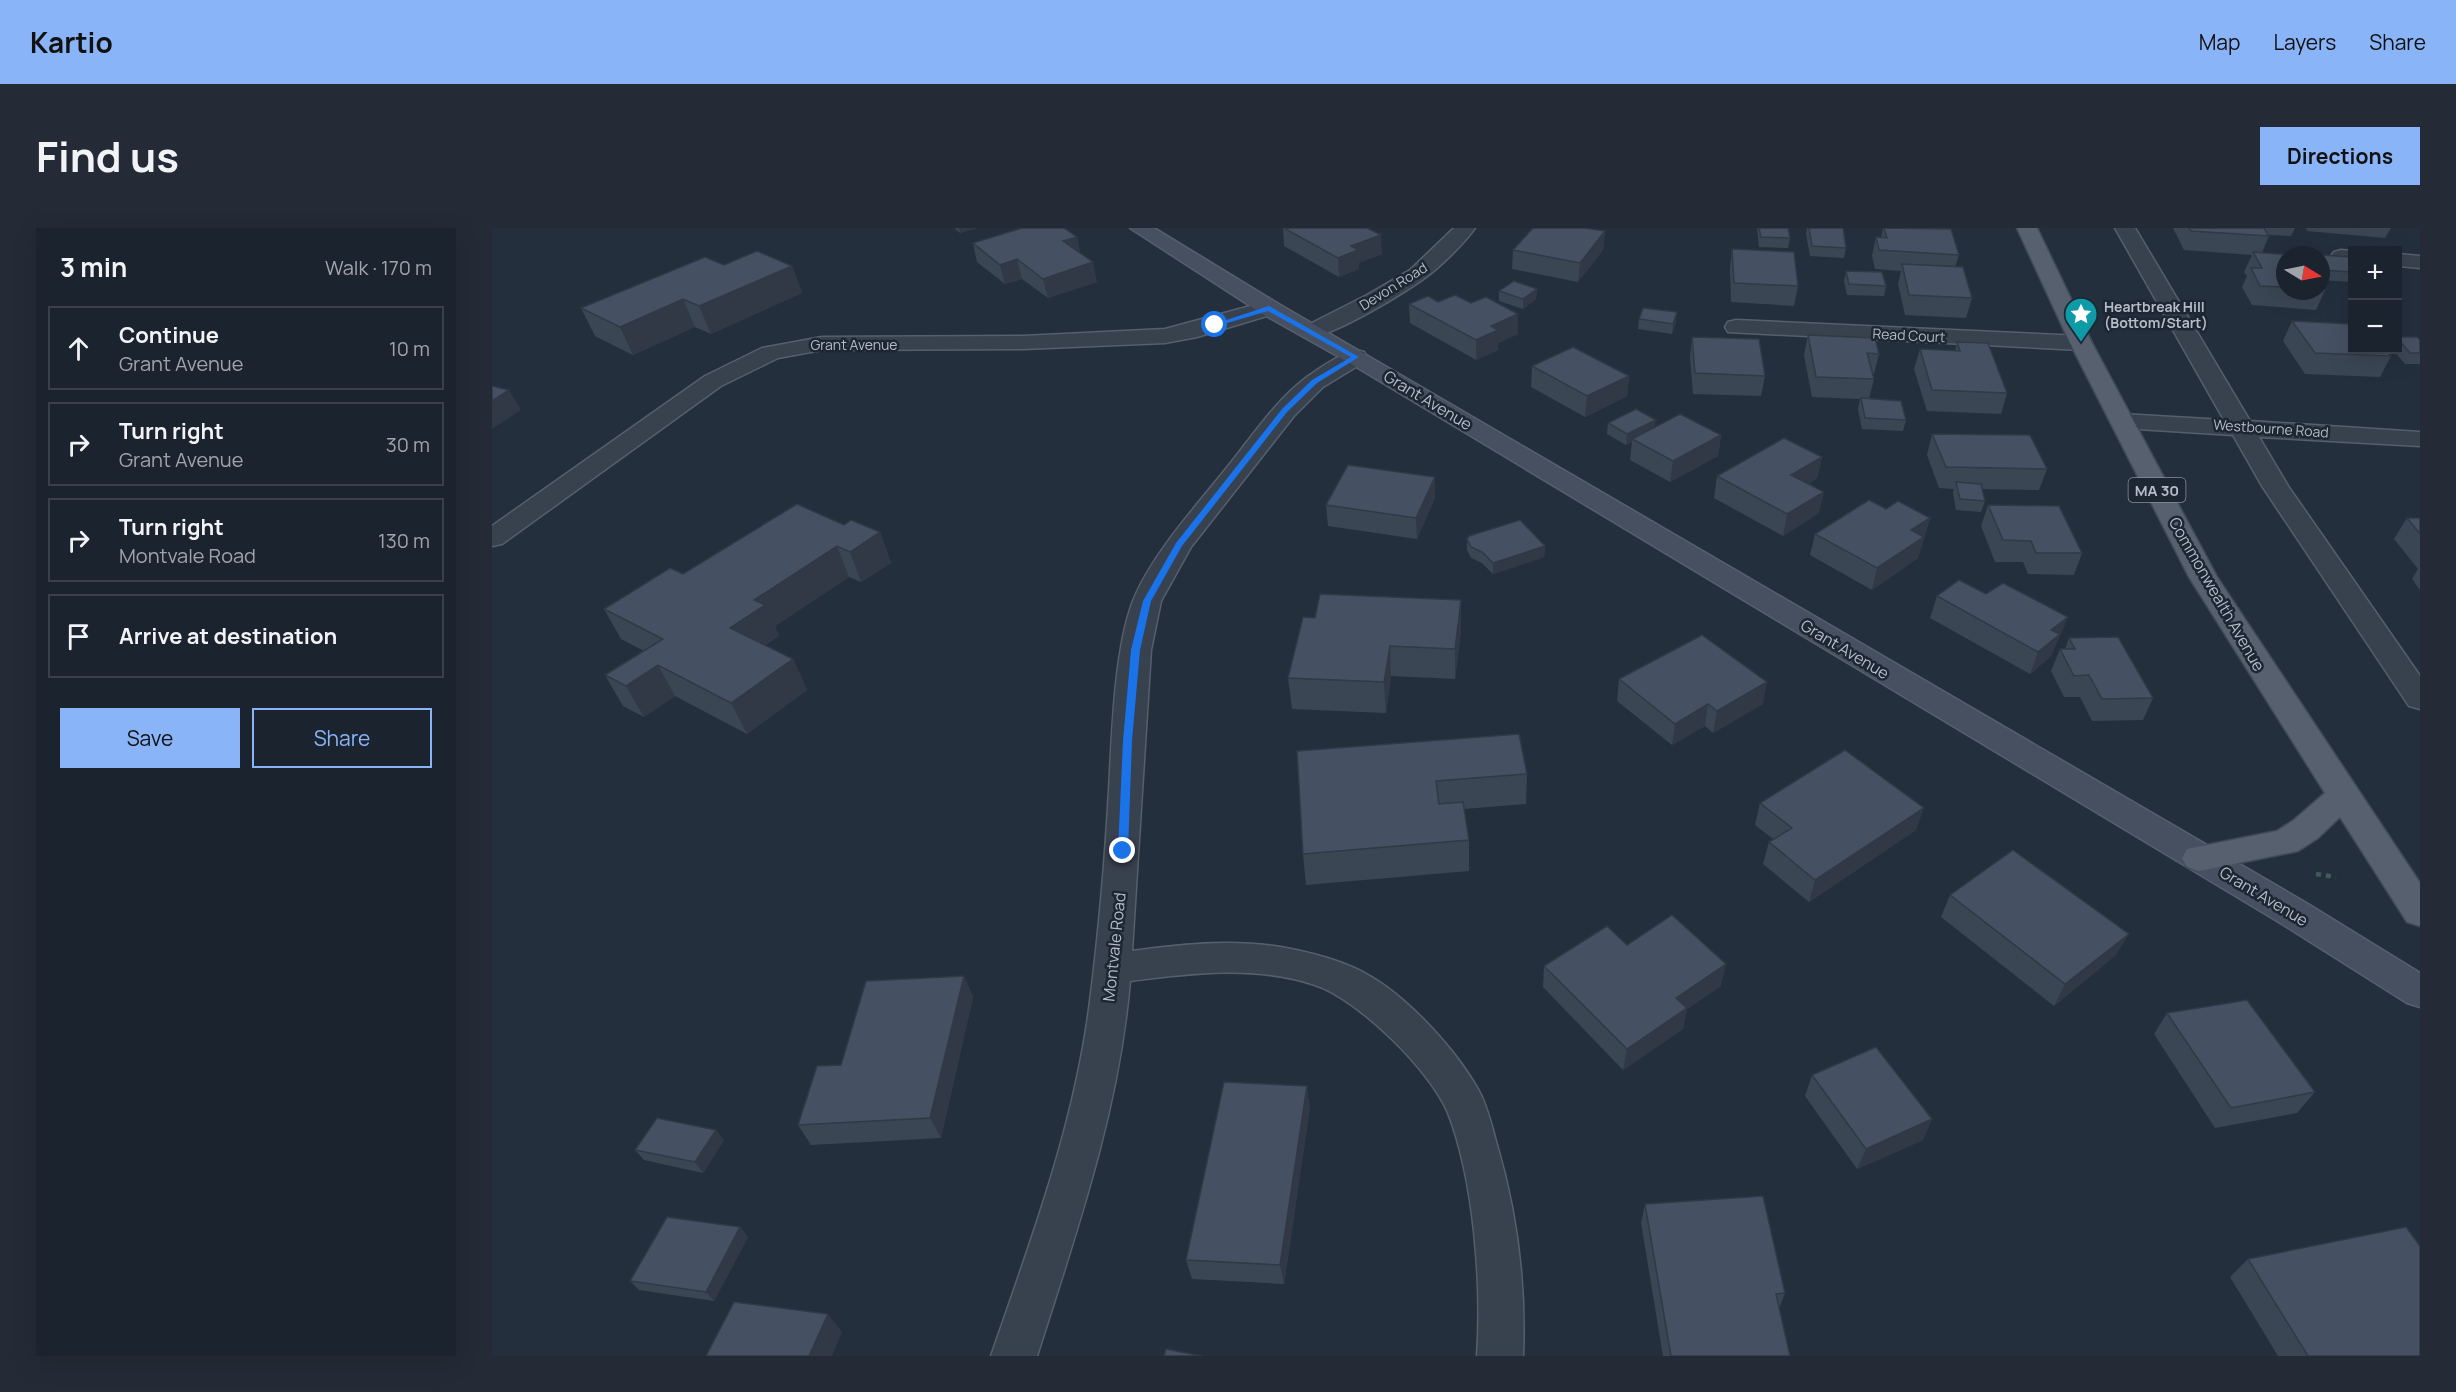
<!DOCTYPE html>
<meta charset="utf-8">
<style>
body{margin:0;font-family:Manrope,sans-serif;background:#242b36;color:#f1f3f6}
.controls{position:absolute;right:18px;top:18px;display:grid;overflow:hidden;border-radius:0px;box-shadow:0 6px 24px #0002}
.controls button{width:54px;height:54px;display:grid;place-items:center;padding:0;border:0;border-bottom:2px solid #39404a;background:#1b232e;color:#f1f3f6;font:30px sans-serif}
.compass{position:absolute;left:1784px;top:18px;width:54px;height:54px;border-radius:50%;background:#1b232e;box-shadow:0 6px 24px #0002;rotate:100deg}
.stop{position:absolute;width:18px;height:18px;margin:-14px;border:4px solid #1a73e8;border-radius:50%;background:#fff}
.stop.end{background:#1a73e8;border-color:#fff;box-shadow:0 2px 6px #0008}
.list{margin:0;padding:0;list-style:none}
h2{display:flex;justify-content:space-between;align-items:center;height:78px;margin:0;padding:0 24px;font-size:26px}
h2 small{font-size:20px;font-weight:400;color:#a0a4aa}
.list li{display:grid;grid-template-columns:39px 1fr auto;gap:18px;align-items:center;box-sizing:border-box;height:84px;margin:0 12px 12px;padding:0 12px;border:2px solid #39404a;border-radius:0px}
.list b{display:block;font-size:22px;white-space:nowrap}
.list p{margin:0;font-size:20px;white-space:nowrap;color:#a0a4aa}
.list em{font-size:20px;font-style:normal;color:#a0a4aa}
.actions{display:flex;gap:12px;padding:18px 24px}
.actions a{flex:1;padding:14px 0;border:2px solid #8ab4f8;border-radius:0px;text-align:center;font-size:21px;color:#8ab4f8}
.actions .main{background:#8ab4f8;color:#111}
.icon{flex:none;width:33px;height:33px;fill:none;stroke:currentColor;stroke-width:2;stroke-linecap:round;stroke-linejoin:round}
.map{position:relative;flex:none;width:1928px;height:1128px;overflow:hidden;border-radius:0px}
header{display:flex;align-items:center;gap:36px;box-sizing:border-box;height:84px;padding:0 30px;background:#8ab4f8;color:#111}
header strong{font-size:28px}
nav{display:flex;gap:33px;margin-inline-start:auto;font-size:21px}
.intro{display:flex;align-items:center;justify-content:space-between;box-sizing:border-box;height:144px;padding:0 36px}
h1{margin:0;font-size:42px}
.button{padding:15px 27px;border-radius:0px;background:#8ab4f8;color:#111;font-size:21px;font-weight:700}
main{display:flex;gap:36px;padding:0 36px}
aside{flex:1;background:#1b232e;border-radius:0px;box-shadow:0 6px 24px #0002}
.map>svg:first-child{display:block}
</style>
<header>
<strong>Kartio</strong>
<nav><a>Map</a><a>Layers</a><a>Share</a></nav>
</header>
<div class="intro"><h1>Find us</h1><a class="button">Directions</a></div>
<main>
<aside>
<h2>3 min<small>Walk · 170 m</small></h2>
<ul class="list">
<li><svg class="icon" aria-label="ahead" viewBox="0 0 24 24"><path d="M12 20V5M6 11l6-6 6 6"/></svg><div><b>Continue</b><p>Grant Avenue</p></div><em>10 m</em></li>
<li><svg class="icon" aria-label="right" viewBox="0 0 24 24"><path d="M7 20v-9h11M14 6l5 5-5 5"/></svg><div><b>Turn right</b><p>Grant Avenue</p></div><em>30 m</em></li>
<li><svg class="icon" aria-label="right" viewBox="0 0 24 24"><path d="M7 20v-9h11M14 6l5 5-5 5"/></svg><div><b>Turn right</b><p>Montvale Road</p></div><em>130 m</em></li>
<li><svg class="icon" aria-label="arrive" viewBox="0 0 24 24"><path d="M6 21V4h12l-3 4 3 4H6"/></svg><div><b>Arrive at destination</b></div></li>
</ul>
<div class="actions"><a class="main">Save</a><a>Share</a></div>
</aside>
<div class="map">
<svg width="1928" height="1128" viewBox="0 0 1928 1128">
<rect width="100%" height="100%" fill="#242f3e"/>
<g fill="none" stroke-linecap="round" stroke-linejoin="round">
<g stroke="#565f6c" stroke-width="3">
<g id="street">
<path d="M962 0H983C972 16 946 41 930 52 910 66 833 114 812 109L809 104 812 99 875 67 918 42Z"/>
<path d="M1623 0H1643L1758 193 1928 204V218L1767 209 1796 258 1928 448V481L1917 478 1770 258 1741 207 1630 200 1621 198 1618 193 1621 188 1630 186 1732 192Z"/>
<path d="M1849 22 1860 23V35L1842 32 1839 28 1842 24Z"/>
<path d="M1906 26 1928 28V40L1906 38Z"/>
<path d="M777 73 785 75 788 80 785 85 705 109 673 115 531 121 330 122 286 130 229 158 10 316 0 318V298L213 148 270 120 330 109 531 108 673 101Z"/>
<path d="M1244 92 1589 108 1597 110 1600 115 1597 120 1589 122 1236 104 1233 99 1236 94Z"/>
<path d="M864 122 872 124 875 129 872 134 831 159 802 188 699 319 669 373 659 422 640 723C692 716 747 710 799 721 824 726 854 734 876 747 917 770 966 824 988 865 996 881 1000 899 1005 917 1025 985 1034 1057 1031 1128H985C990 1056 982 952 956 885 939 843 866 771 823 757 764 737 699 745 638 753 627 883 584 1005 545 1128H499C539 1012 583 896 598 773 607 703 613 632 617 562 620 508 622 422 641 373 659 327 706 276 737 237 761 207 784 172 815 149 829 139 848 126 864 122Z"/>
</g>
</g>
<g stroke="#565f6c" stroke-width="3">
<path id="secondary" d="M638 0H662L785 75 1816 676 1928 745V779L1915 775 1790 696 856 134 769 85Z"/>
</g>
<g stroke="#414a57" stroke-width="3">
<path id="primary" d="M1525 0H1545L1600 115 1725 349 1928 655V698L1915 694 1848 589 1826 610 1806 623 1707 643 1695 639 1690 630 1695 621 1785 603 1802 592 1833 565 1697 349 1578 115Z"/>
</g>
<path stroke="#44595c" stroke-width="4.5" stroke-dasharray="5 5" stroke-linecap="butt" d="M1824 646 1844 649"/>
<use href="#street" fill="#38414e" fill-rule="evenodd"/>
<use href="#secondary" fill="#465061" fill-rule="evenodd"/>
<use href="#primary" fill="#56606e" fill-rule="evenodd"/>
</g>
<g fill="#3b4654">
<path d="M462 0H485L468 5Z"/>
<path d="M791 0H875L890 26 867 35V41L847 49 792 18Z"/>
<path d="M1099 0V1L1113 3 1111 22 1086 54 1020 41 1021 22Z"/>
<path d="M1265 0H1296L1298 10 1296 20 1267 19Z"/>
<path d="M1315 0H1351L1354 20 1352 30 1318 28 1314 6Z"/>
<path d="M1391 0H1451L1467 27 1463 39 1480 70 1474 90 1413 87 1406 56 1409 43 1383 41 1380 28 1384 9 1389 10Z"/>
<path d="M1681 0H1803L1799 8 1776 7 1777 8 1770 25 1793 27V63H1829V55L1833 62 1824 82 1760 77 1750 59 1755 48 1752 44 1760 27 1692 22Z"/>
<path d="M1814 0H1899L1893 10 1815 3Z"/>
<path d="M585 9 588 25 605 54 556 70 530 51 513 56 485 34 481 15Z"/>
<path d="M1240 21 1306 58 1302 78 1239 74 1238 40Z"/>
<path d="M1829 27 1860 29V54L1829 52Z"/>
<path d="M232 37 300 38 310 65 219 106 203 99 141 127 103 108 89 80Z"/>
<path d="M1354 43 1394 58 1392 68 1355 67 1352 53Z"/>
<path d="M1045 61 1044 71 1031 81 1007 73V63Z"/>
<path d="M946 74 1026 106 1006 115V122L984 132 918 95 917 76Z"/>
<path d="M1147 91 1184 94 1180 106 1146 101Z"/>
<path d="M1800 93 1899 128 1888 149 1813 146 1791 113Z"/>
<path d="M1316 107 1387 126 1382 146H1380L1382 151 1377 171 1414 192 1411 203 1370 201 1366 181 1368 171 1320 169 1312 127Z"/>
<path d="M1200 109 1273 148 1269 168 1201 166 1198 129Z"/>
<path d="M1905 109 1928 112V136H1913L1901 122H1905Z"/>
<path d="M1465 114 1515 165 1509 186 1435 183 1422 141 1428 121 1463 123Z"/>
<path d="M1040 138 1137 148 1135 168 1093 189 1039 159Z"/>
<path d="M1116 195 1163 199 1229 207 1226 228 1178 254 1138 232 1140 214 1134 217 1115 206Z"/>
<path d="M1440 206 1555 241 1547 262 1490 261 1493 273 1489 284 1464 282 1461 265 1462 261 1447 260 1435 227Z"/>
<path d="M1330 229 1325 250 1316 256 1327 285 1291 308 1222 270 1225 248Z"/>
<path d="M943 270 925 311 836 298 834 277Z"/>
<path d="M1496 277 1590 325 1582 347 1536 346 1531 334H1503L1489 298Z"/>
<path d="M1394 281 1438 290 1426 330 1380 362 1318 327 1323 306Z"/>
<path d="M1915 290H1928V362L1920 351 1926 341 1902 311Z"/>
<path d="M352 297 388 304 399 335 369 354 357 349 283 398 287 408 273 417 301 431 315 462 255 506 183 468 152 489 131 478 113 447 152 423 129 411 112 381Z"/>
<path d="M975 311 1053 318 1052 329 1001 346 990 335 979 330 975 322Z"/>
<path d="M1494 366 1576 389 1559 428 1538 446 1438 390 1445 368Z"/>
<path d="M823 390 969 403 963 451 899 448 894 485 800 481 796 450Z"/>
<path d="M1577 410 1661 470 1651 492 1600 493 1588 469H1572L1559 443 1568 421H1573Z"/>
<path d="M1127 451 1271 476 1221 505 1213 498 1180 517 1125 473Z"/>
<path d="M805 523 1035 546 1034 576 972 581 977 612V643L814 657 811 626Z"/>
<path d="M1268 575 1424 602 1317 674 1271 636 1277 614 1281 611 1263 597Z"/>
<path d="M1458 667 1624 727 1562 778 1449 689Z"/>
<path d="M1135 717 1229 758 1195 781 1191 801 1131 842 1051 759 1052 738Z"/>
<path d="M472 748 481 769 449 910 319 917 306 897 349 837Z"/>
<path d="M1675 785 1823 864 1805 885 1723 900 1662 806Z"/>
<path d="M1320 847 1431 912 1365 941 1313 868Z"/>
<path d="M818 879 792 1056 700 1051 694 1032Z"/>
<path d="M232 912 211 945 152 932 143 922Z"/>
<path d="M1153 976 1293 1065 1287 1081 1298 1128H1171L1149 995Z"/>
<path d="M248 999 256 1009 222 1073 147 1062 138 1053Z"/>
<path d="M1756 1031 1928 1128H1786L1738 1049Z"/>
</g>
<g fill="#303945">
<path d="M467 0H485L468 5Z"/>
<path d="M1113 3 1111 22 1086 54 1088 35Z"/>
<path d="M889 7 890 26 867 35V41L847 49 846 30 859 18Z"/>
<path d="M585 9 588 28 571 13Z"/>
<path d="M525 31 530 51 513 56 508 37Z"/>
<path d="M601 34 605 54 556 70 551 51Z"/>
<path d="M300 38 310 65 219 106 207 78Z"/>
<path d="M1045 61 1044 71 1031 81V71Z"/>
<path d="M191 71 203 99 141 127 128 99Z"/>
<path d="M1185 84 1184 94 1180 106 1181 96Z"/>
<path d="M1026 86V106L1006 115V122L984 132V112L999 98Z"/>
<path d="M1137 148 1135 168 1093 189 1095 168Z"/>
<path d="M17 162 29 182 0 201V173Z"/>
<path d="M1164 192 1162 202 1140 211V214L1134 217 1135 206Z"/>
<path d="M1229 207 1226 228 1178 254 1181 233Z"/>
<path d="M1330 229 1325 250 1295 268 1299 247Z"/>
<path d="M943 249V270L925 311 924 290Z"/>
<path d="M1332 264 1327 285 1291 308 1295 286Z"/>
<path d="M1438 290 1426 330 1380 362 1385 340 1419 302Z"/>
<path d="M388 304 399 335 369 354 358 324Z"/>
<path d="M345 318 357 349 283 398 287 408 253 431 238 400 262 372Z"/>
<path d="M1053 318 1052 329 1001 346V335Z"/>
<path d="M969 372V403L963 451V421Z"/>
<path d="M1576 389 1559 428 1538 446 1546 424 1559 402Z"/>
<path d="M898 418 899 448 894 485 892 454Z"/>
<path d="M301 431 315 462 255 506 239 475Z"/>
<path d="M166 437 183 468 152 489 134 458Z"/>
<path d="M1275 454 1271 476 1221 505 1225 483Z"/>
<path d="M1216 476 1213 498 1180 517 1183 496Z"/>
<path d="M1432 580 1424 602 1317 674 1323 652Z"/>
<path d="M1637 706 1624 727 1562 778 1573 756Z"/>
<path d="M1234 736 1229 758 1195 781 1191 801 1131 842 1135 821 1184 770Z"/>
<path d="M472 748 481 769 449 910 438 890Z"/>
<path d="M815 858 818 879 792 1056 788 1037Z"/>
<path d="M1440 891 1431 912 1365 941 1374 921Z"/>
<path d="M224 902 232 912 211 945 203 934Z"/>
<path d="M248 999 256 1009 222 1073 214 1064Z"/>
<path d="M336 1086 350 1104 340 1128H317Z"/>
</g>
<g fill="#455162" stroke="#303945" stroke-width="1.5">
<path d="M530 0H572L585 9 571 13 601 34 551 51 525 31 508 37 481 15Z"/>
<path d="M792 0H875L889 7 859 18 866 22 846 30Z"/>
<path d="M1041 0H1093L1113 3 1088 35 1021 22Z"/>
<path d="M1267 0H1296L1298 10 1269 9Z"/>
<path d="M1317 0H1351L1354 20 1320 18Z"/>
<path d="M1392 0 1459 1 1467 27 1387 22 1384 9 1395 10Z"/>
<path d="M1697 0H1772L1777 8 1699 3Z"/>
<path d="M1240 21 1302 24 1306 58 1242 55Z"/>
<path d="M265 23 300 38 207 78 191 71 128 99 89 80 213 29 232 37Z"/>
<path d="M1761 24 1801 27H1793V59L1768 58 1759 40H1770Z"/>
<path d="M1829 27 1860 29V44L1829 42Z"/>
<path d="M1410 36 1471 39 1480 70 1417 67Z"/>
<path d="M1354 43 1390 44 1394 58 1357 56Z"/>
<path d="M1022 53 1045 61 1031 71 1007 63Z"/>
<path d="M1829 55 1833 62H1829Z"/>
<path d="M963 67 979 75 994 69 1026 86 999 98 1006 102 984 112 917 76 936 68 946 74Z"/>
<path d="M1151 80 1185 84 1181 96 1147 91Z"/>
<path d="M1800 93 1860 96V122H1893L1899 128 1823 125Z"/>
<path d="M1316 107 1383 110 1387 126 1375 125 1382 151 1324 149Z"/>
<path d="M1200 109 1267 111 1273 148 1203 145Z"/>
<path d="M1905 109H1925L1928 112V125H1918L1905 110Z"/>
<path d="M1465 114 1496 115 1515 165 1440 162 1428 121 1468 123Z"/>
<path d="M1081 119 1137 148 1095 168 1040 138Z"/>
<path d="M0 158 17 162 0 173Z"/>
<path d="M1369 170 1409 173 1414 192 1373 190Z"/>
<path d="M1144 181 1164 192 1135 206 1116 195Z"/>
<path d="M1188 186 1229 207 1181 233 1140 211Z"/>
<path d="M1440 206 1538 207 1555 241 1454 239Z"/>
<path d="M1292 210 1330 229 1299 247 1332 264 1295 286 1225 248Z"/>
<path d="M856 237 943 249 924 290 834 277Z"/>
<path d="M1464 254 1489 256 1493 273 1468 271Z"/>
<path d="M1377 272 1394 281 1406 273 1438 290 1419 302 1432 309 1385 340 1323 306Z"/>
<path d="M305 276 352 297 359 292 388 304 358 324 345 318 262 372 273 377 238 400 301 431 239 475 166 437 134 458 113 447 171 411 112 381 178 340 191 346Z"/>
<path d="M1496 277 1567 278 1590 325H1544L1539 313 1511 312Z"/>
<path d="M1915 290H1928V306Z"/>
<path d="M1028 292 1053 318 1001 335 990 324 979 319 975 311 977 308Z"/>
<path d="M1467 352 1494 366 1511 355 1576 389 1559 402 1568 406 1546 424 1445 368Z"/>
<path d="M828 366 969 372 963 421 898 418 892 454 796 450 811 389 823 390Z"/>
<path d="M1210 407 1275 454 1225 483 1216 476 1183 496 1127 451Z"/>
<path d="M1626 409 1661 470 1610 471 1597 447 1582 448 1568 421H1583L1577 410Z"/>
<path d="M1027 506 1035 546 944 553 947 576 971 574 977 612 811 626 805 523Z"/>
<path d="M1353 522 1432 580 1323 652 1277 614 1300 600 1268 575Z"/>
<path d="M1521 622 1637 706 1573 756 1458 667Z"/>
<path d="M1180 687 1234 736 1184 770 1195 780 1135 821 1052 738 1115 698 1135 717Z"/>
<path d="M472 748 438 890 306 897 325 838 349 837 374 753Z"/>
<path d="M1755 772 1823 864 1739 880 1675 785Z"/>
<path d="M1384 819 1440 891 1374 921 1320 847Z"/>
<path d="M732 854 815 858 788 1037 694 1032Z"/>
<path d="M165 890 224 902 203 934 143 922Z"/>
<path d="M1271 968 1293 1065 1284 1066 1298 1128H1179L1153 976Z"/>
<path d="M175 989 248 999 214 1064 138 1053Z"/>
<path d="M1914 999 1928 1018V1128H1816L1756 1031Z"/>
<path d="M242 1074 336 1086 317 1128H214Z"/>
<path d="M674 1121 710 1128H672Z"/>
</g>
<path fill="#1a73e8" d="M777 78 867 129 825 155 795 184 690 318 659 373 648 422 640 513 636 623 631 627 626 623 631 513 639 422 651 373 684 315 790 181 820 152 859 129 776 83 725 98 719 97Z"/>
<defs>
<g id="sight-pin" transform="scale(1.725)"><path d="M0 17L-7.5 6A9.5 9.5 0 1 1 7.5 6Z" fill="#0f9aa8" stroke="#1d2633"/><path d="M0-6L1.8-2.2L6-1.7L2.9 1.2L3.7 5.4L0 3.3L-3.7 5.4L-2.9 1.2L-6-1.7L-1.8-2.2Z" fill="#fff"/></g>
</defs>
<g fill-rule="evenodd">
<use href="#sight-pin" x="1589" y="86"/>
</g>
<g text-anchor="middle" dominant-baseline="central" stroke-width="5" stroke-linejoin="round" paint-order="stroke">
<g font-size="14" fill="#b4bcc9" stroke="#1d2633">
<text transform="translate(901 58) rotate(-32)">Devon Road</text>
<text transform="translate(1417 107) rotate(3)">Read Court</text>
<text x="362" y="116">Grant Avenue</text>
<text transform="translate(1779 200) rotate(4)">Westbourne Road</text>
</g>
<g font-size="14" font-weight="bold" fill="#b4bcc9" stroke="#1d2633" text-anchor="start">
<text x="1612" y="78">Heartbreak Hill<tspan x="1612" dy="16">(Bottom/Start)</tspan></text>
</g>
<rect fill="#1d2633" stroke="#878f9c" stroke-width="1.5" x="1636.5" y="250" width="57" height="24" rx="4.5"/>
<g font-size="15" font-weight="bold" fill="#b4bcc9">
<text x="1665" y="262">MA 30</text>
</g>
<g font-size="16" fill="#b4bcc9" stroke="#1d2633">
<text transform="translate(936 172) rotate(31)">Grant Avenue</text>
<text transform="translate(1725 366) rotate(60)">Commonwealth Avenue</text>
<text transform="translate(1353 421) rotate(31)">Grant Avenue</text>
<text transform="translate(1772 668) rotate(31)">Grant Avenue</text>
<text transform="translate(622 719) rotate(-84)">Montvale Road</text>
</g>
</g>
</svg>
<div class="controls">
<button>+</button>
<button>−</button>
</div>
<svg class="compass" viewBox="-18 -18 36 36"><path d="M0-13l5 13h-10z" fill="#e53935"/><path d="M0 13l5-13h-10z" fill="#a0a4aa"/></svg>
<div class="stop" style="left:723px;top:97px"></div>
<div class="stop end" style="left:631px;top:623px"></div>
</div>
</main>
